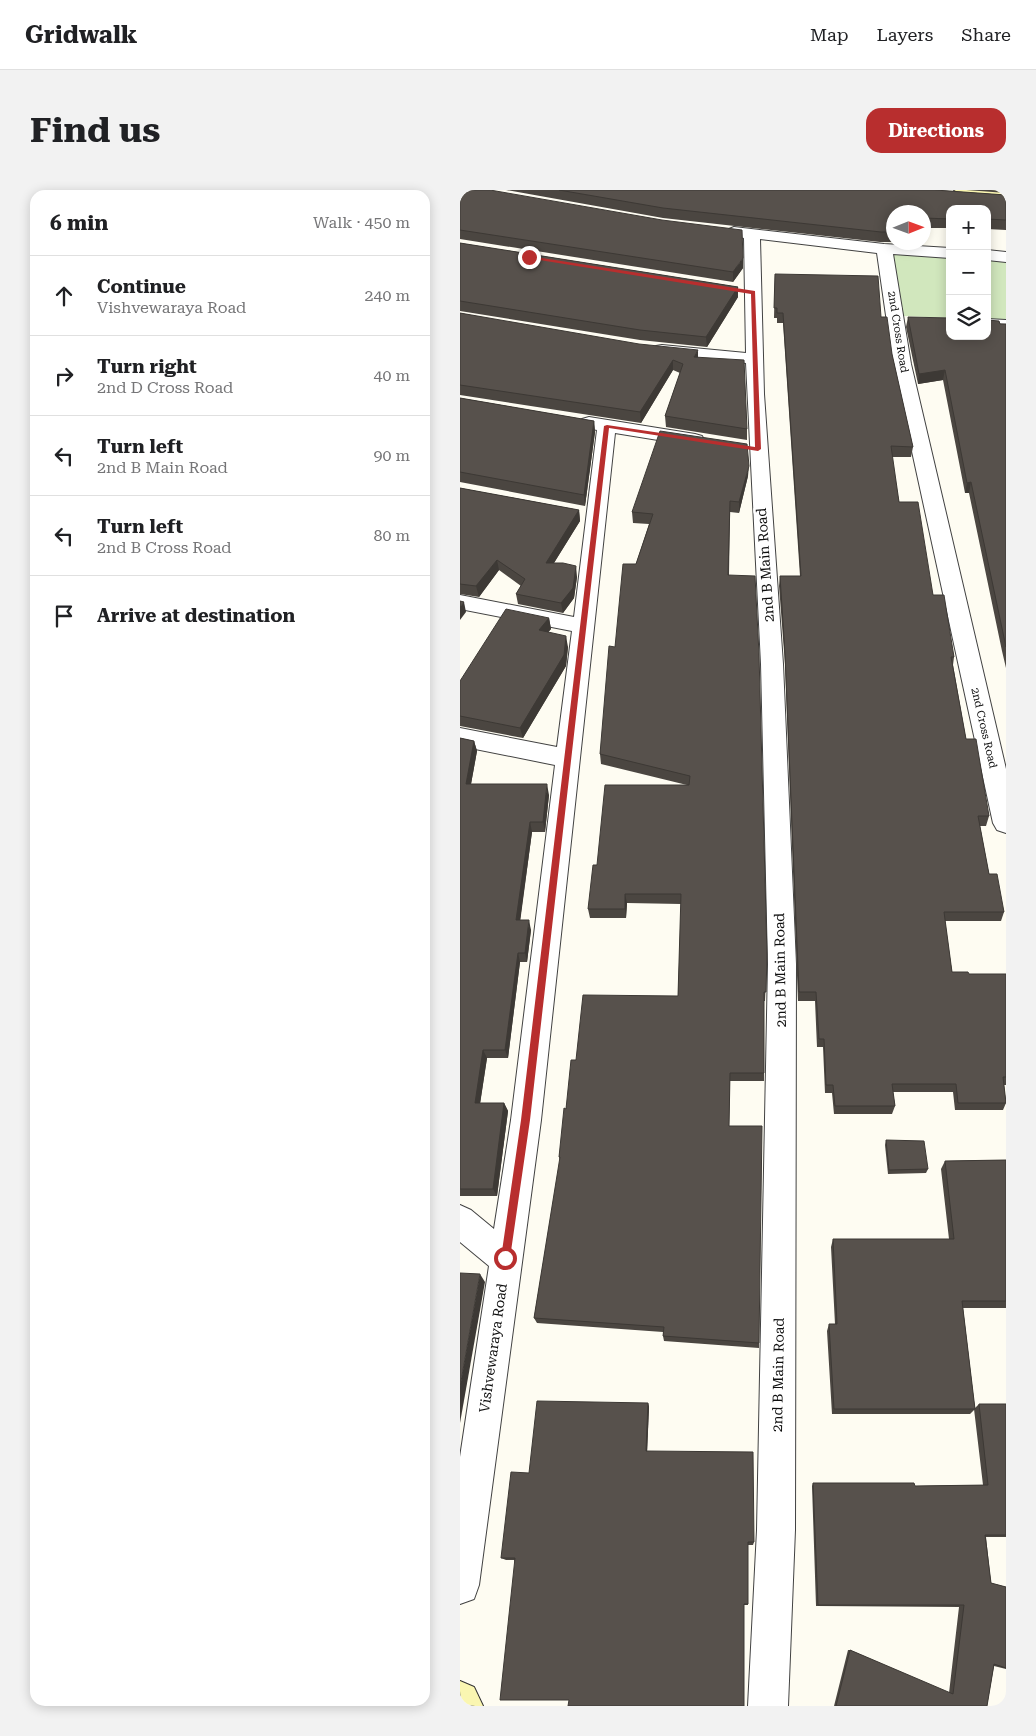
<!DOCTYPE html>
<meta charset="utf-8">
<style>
body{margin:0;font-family:"Roboto Serif",serif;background:#f2f2f2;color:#202124}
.controls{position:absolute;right:15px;top:15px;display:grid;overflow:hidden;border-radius:10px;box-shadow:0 2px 12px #0003}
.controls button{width:45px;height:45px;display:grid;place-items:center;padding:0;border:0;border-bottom:1px solid #e0e0e0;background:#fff;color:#202124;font:25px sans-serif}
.compass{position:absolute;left:426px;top:15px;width:45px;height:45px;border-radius:50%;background:#fff;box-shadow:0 2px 12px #0003;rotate:89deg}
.stop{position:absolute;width:15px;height:15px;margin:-11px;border:4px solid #b82e2e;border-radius:50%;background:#fff}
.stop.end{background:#b82e2e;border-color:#fff;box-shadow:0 1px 5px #0008}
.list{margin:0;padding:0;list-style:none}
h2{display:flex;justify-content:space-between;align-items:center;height:65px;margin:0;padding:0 20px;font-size:21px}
h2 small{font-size:16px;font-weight:400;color:#757577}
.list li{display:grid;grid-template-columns:32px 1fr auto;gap:15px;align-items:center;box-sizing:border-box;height:80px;padding:0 20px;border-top:1px solid #e0e0e0}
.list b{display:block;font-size:19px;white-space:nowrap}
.list p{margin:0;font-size:16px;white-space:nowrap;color:#757577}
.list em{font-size:16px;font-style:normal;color:#757577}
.icon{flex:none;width:28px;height:28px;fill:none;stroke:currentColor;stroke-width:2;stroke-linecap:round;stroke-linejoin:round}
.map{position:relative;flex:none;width:546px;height:1516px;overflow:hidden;border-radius:15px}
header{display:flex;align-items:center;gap:30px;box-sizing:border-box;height:70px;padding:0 25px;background:#fff;border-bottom:1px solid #e0e0e0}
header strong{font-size:24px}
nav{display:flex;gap:28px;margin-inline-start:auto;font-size:18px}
.intro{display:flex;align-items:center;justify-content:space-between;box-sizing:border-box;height:120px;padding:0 30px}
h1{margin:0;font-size:35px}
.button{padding:12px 22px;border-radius:15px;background:#b82e2e;color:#fff;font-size:18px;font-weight:700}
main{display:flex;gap:30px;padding:0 30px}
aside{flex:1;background:#fff;border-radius:15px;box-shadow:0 2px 12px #0003}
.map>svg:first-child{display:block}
</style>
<header>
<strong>Gridwalk</strong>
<nav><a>Map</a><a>Layers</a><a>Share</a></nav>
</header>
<div class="intro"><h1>Find us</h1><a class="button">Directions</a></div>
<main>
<aside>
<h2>6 min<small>Walk · 450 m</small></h2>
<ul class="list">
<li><svg class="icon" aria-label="ahead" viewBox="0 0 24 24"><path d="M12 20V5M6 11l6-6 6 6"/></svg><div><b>Continue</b><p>Vishvewaraya Road</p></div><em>240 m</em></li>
<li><svg class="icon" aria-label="right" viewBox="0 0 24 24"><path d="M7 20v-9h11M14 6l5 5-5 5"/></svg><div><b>Turn right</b><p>2nd D Cross Road</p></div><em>40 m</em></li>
<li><svg class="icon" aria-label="left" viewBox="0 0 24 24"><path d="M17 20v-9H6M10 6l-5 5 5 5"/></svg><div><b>Turn left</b><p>2nd B Main Road</p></div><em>90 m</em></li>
<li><svg class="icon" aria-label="left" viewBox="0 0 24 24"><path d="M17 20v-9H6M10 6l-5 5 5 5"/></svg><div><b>Turn left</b><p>2nd B Cross Road</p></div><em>80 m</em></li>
<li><svg class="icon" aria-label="arrive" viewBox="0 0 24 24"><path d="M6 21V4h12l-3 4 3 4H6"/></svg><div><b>Arrive at destination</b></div></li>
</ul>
</aside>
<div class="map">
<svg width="546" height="1516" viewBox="0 0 546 1516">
<rect width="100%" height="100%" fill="#fefcf2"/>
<g fill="#d1e7bd">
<path d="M431 62 490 67V128L443 126Z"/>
<path d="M527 70 546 71V130L527 129Z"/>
</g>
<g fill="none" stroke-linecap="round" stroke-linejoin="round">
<g stroke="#424242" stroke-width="2">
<g id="street">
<path d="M274 37 424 54 490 58V68L433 64 451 174 546 579V643L537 640 533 633 433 174 417 63 300 49 304 204 323 474 336 774 335 1340 328 1516H288L297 1340 308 774 301 474 286 173 202 165 196 164 193 160 196 156 202 155 286 163 284 48 269 45 266 42 269 39Z"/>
<path d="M527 60 546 62V72L527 70Z"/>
<path d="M527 129 546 130V140L527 139Z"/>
<path d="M129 227 235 244 242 246 244 250 242 254 235 256 155 243 81 930 19 1395 14 1409 0 1414V1267L29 1076 0 1052V1015L11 1020 34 1039 51 930 95 575 0 556V538L97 557 112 441 0 419V405L114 427 137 240 122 237 120 233 122 229Z"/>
</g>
</g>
<g stroke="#313131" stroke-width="2">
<g id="secondary">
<path d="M494 0H546V7L501 4Z"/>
<path d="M0 1491 14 1497 23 1516H0Z"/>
</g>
</g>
<use href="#street" fill="#fff" fill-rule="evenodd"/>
<use href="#secondary" fill="#faf6b1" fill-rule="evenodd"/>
</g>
<g fill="#4b4641">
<path d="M0 0 283 78 273 92 0 49Z"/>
<path d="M46 0H475L546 5V40L527 39V19H490V38H464V22H434V52H420L203 28Z"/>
<path d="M506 0H546V3Z"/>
<path d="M0 53 278 97V107L247 157 180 150 0 121Z"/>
<path d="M315 84 421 127 432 164 453 257 451 267H432L439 312 473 405 494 467 493 475 506 549 529 626 526 636H520L529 684 544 722 541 731H485L492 782 509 784H546V895H544L546 913 543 920H495L493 902H433L435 916 432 924H374L372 903H365L363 857H357L355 811H338L325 474 319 396 320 386H340L323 133H317V128H314Z"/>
<path d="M0 123 238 167 287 239V250L206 237 205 226 220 183 213 180 181 233 0 205Z"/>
<path d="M448 127 546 134V478L542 461 509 303H505L483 190 458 194 446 137Z"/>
<path d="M0 208 134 231 135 242 125 316 0 292Z"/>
<path d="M288 286 279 323 270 322 269 385 307 765 305 811H304V891H270L269 936 299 1153V1158L204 1151 203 1146V1142L77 1133 74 1128 100 971 99 967 106 919 116 870 218 806 221 714 167 713 166 728H130L128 719 137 675 227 595 141 574 140 564 155 457 176 374 189 334 173 333 172 322Z"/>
<path d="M0 298 119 320 120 331 94 373 117 387 114 408 103 423 58 414 56 404 61 396 39 380 19 407 0 404Z"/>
<path d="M89 428 91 439 88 442 108 457 106 476 63 548 0 536V491Z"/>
<path d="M0 548 14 551 17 561 11 594 89 605 85 642H72L60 730 71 740 67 772H60L48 868H27L20 913H44L48 921 37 1006H0Z"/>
<path d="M426 950 468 979 466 983 428 984 425 955Z"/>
<path d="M546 970V1118H503L515 1219 510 1224H372L367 1141 369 1134H375L371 1057 373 1049H489L481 979 485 971Z"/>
<path d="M188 1213 189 1217 187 1261 294 1352 293 1355H288V1415H284L109 1510 54 1370H46L41 1368 69 1283Z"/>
<path d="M519 1214H546V1347H526L531 1393 546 1397V1479L534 1476 527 1516H374L388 1460H390L489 1503 499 1417 356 1416 352 1296 353 1293 455 1296 523 1295 514 1219Z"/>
</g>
<g fill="#3d3935">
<path d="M283 68V78L273 92V82Z"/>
<path d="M278 97V107L247 157 246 147Z"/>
<path d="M238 160V170L234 167Z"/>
<path d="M213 170V180L181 233 180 222Z"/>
<path d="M485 180 483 190 458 194 459 184Z"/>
<path d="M134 231 135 242 125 316 124 305Z"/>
<path d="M289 276 288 286 279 323V312Z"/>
<path d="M511 292 509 303H505L507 293Z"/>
<path d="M119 320 120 331 87 384 86 373Z"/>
<path d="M37 370 39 380 19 407 16 396Z"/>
<path d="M116 376 117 387 114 408 103 423 101 413Z"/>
<path d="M4 412 6 422 0 430V417Z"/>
<path d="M89 428 91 439 81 451 79 440Z"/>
<path d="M106 446 108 457 106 476 63 548 60 538Z"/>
<path d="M14 551 17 561 9 605 6 594Z"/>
<path d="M87 594 89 605 85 642 83 632Z"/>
<path d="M70 632 72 642 59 740 56 730Z"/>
<path d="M165 704 167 713 166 728 165 719Z"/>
<path d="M69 730 71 740 67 772 65 763Z"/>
<path d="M58 763 60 772 48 868 45 860Z"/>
<path d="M23 860 27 868 19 921 15 913Z"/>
<path d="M44 913 48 921 37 1006 33 999Z"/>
<path d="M20 1084 25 1092 0 1233V1197Z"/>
<path d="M188 1213 189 1217 187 1265 186 1261Z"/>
</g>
<g fill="#57514c" stroke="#3d3935">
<path d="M0 0H30L202 30 282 40 283 68 273 82 0 40Z"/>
<path d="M99 0H475L546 5V30L527 29V19H490V29L464 28V22H434V42H421L203 18Z"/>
<path d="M0 53 278 97 246 147 180 140 0 111Z"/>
<path d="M315 84 418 86 421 127H427L432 164 453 257 431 256 439 312H458L473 405H484L494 467H491L506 549H516L529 626H518L529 684H537L544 722H484L492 782H508L509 784H546V887H543L546 913H498L496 894H432L435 916H375L373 895H366L364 849H359L356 802H339L325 464 320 386H341L323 123H317V118H314Z"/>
<path d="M0 123 179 154 238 160 234 167 284 170 287 239 205 226 223 174 213 170 180 222 0 195Z"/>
<path d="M448 127 490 128V146H527V130L539 131 540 134H546V457L511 292 507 293 485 180 459 184Z"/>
<path d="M0 208 134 231 124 305 0 282Z"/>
<path d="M200 241 287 254 289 276 279 312 270 311 268 385 295 386 299 464 307 765 306 802H304V883H270L269 936H302L299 1153 203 1146 204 1137 74 1128 100 967H99L104 918 106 919 111 870H116L123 805 218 806 221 704H165V719H128L133 675H137L145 595H229L230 586 140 564 149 456 155 457 163 374H176L193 324 172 322Z"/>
<path d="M0 298 119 320 86 373H103L116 376 113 398 101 413 56 404 65 389 37 370 16 396 0 394Z"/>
<path d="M0 411 4 412 0 417Z"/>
<path d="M46 419 89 428 79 440 106 446 104 465 60 538 0 526V491Z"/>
<path d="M0 548 14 551 6 594H87L83 632H70L56 730H69L65 763H58L45 860H23L15 913H44L33 999H0Z"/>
<path d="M426 950 464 951 468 979 429 980Z"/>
<path d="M546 970V1111H502L515 1219H374L369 1134H377L373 1049H494L485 971Z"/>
<path d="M0 1083 20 1084 0 1197Z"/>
<path d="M77 1211 188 1213 186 1261 293 1262 294 1352H288V1414H284V1516H108L109 1510H40L55 1368H41L51 1282 69 1283Z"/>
<path d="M519 1214H546V1345H525L531 1393 546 1397V1478L534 1474 527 1516H376L390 1460 493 1504 504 1415H358L353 1293H454L455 1296 528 1295Z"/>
</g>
<path fill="#b82e2e" d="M69 66 295 101 301 259 298 261 149 238 70 930 50 1068 45 1072 41 1068 61 930 144 236 147 235 295 257 291 104 67 68Z"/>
<g text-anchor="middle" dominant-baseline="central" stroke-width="5" stroke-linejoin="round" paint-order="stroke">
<g font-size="11" fill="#0f0f0f" stroke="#fff">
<text transform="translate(438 142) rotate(81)">2nd Cross Road</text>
<text transform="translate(524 538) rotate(77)">2nd Cross Road</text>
</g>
<g font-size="14" fill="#0f0f0f" stroke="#fff">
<text transform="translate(305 375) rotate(-94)">2nd B Main Road</text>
<text transform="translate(320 780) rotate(-91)">2nd B Main Road</text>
<text transform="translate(33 1158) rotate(-82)">Vishvewaraya Road</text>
<text transform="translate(318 1185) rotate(-89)">2nd B Main Road</text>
</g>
</g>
</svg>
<div class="controls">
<button>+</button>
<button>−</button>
<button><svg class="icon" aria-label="layers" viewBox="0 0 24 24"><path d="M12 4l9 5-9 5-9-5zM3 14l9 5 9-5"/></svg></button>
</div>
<svg class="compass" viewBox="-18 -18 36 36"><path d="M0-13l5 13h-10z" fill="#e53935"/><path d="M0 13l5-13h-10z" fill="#757577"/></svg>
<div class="stop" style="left:45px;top:1068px"></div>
<div class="stop end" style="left:69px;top:67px"></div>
</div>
</main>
